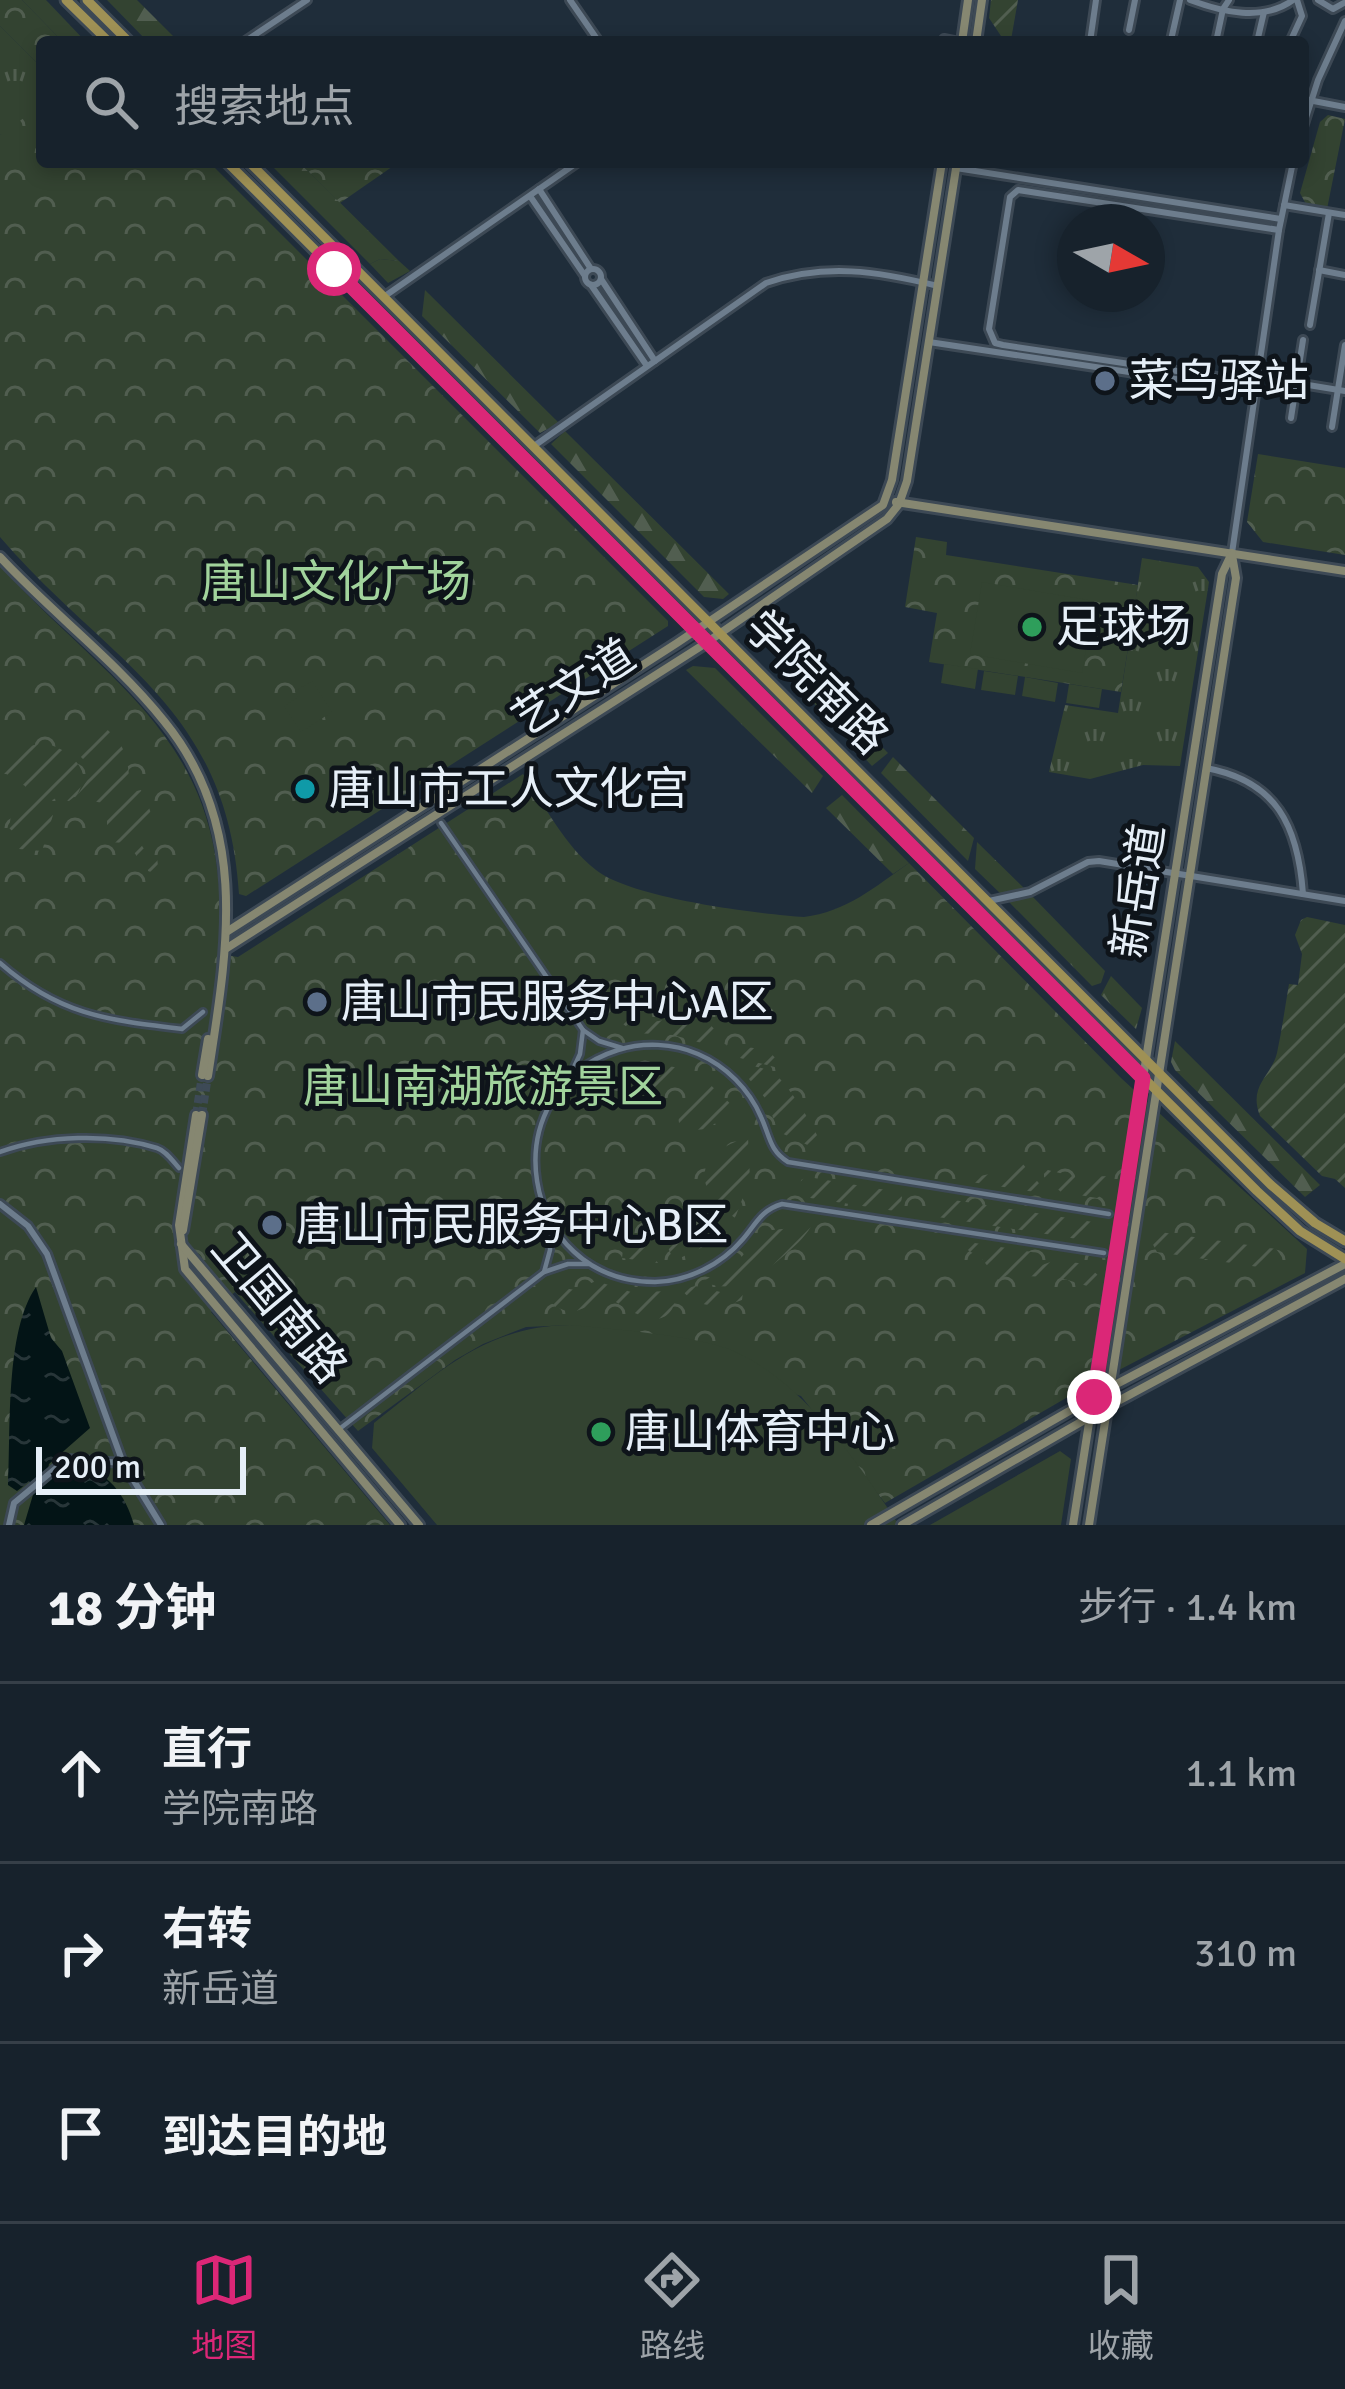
<!DOCTYPE html>
<html lang="zh">
<meta charset="utf-8">
<style>
body{margin:0;font-family:Signika,"Noto Sans SC",sans-serif;background:#242f38;color:#f1f3f6}
.compass{position:absolute;left:1057px;top:204px;width:108px;height:108px;border-radius:50%;background:#17222c;box-shadow:0 6px 18px #0003;rotate:99deg}
.scale{position:absolute;left:36px;bottom:30px;width:210px;box-sizing:border-box;padding-left:12px;border:6px solid #e6eff8;border-top:0;font-size:33px;line-height:42px;white-space:nowrap;color:#e6eff8;-webkit-text-stroke:9px #0e141a;paint-order:stroke}
.stop{position:absolute;width:36px;height:36px;margin:-27px;border:9px solid #db2777;border-radius:50%;background:#fff}
.stop.end{background:#db2777;border-color:#fff;box-shadow:0 3px 12px #0008}
.list{margin:0;padding:0;list-style:none}
h2{display:flex;justify-content:space-between;align-items:center;height:156px;margin:0;padding:0 48px;font-size:51px}
h2 small{font-size:39px;font-weight:400;color:#9ea4a9}
.list li{display:grid;grid-template-columns:78px 1fr auto;gap:36px;align-items:center;box-sizing:border-box;height:180px;padding:0 48px;border-top:3px solid #363f48}
.list b{display:block;font-size:45px;white-space:nowrap}
.list p{margin:0;font-size:39px;white-space:nowrap;color:#9ea4a9}
.list em{font-size:39px;font-style:normal;color:#9ea4a9}
.icon{flex:none;width:66px;height:66px;fill:none;stroke:currentColor;stroke-width:2;stroke-linecap:round;stroke-linejoin:round}
.map{position:relative;flex:none;width:1345px;height:1525px;overflow:hidden}
.search{position:absolute;background:#17222c;box-shadow:0 6px 18px #0003;left:36px;right:36px;top:36px;height:132px;display:flex;align-items:center;gap:30px;box-sizing:border-box;padding:0 42px;border-radius:12px;color:#9ea4a9;font-size:45px}
.sheet{height:696px;background:#17222c}
nav{display:flex;justify-content:space-around;align-items:center;box-sizing:border-box;height:168px;border-top:3px solid #363f48;background:#17222c;font-size:33px;color:#9ea4a9}
nav a{display:grid;justify-items:center;gap:6px}
nav .on{color:#db2777}
.map>svg:first-child{display:block}
</style>
<div class="map">
<svg width="1345" height="1525" viewBox="0 0 1345 1525">
<defs>
<pattern id="grass-tufts" width="24" height="20" patternUnits="userSpaceOnUse" patternTransform="scale(3)"><rect width="24" height="20" fill="#334331"/><path d="M3 7l-1-3M5 7V3M7 7l1-3M15 17l-1-3M17 17v-4M19 17l1-3" fill="none" stroke="#515e50"/></pattern>
<pattern id="forest-firs" width="22" height="20" patternUnits="userSpaceOnUse" patternTransform="scale(3)"><rect width="22" height="20" fill="#334331"/><path d="M5 1l3.5 6h-7zM16 11l3.5 6h-7z" fill="#515e50"/></pattern>
<pattern id="park-crowns" width="20" height="18" patternUnits="userSpaceOnUse" patternTransform="scale(3)"><rect width="20" height="18" fill="#334331"/><path d="M2 6a3 3 0 1 1 6 0M12 15a3 3 0 1 1 6 0" fill="none" stroke="#515e50"/></pattern>
<pattern id="garden-furrows" width="10" height="10" patternUnits="userSpaceOnUse" patternTransform="scale(3)"><rect width="10" height="10" fill="#334331"/><path d="M-1 1l2-2M0 10L10 0M9 11l2-2" fill="none" stroke="#515e50"/></pattern>
<pattern id="water-ripples" width="26" height="14" patternUnits="userSpaceOnUse" patternTransform="scale(3)"><rect width="26" height="14" fill="#031416"/><path d="M2 4q2-2 4 0t4 0M15 11q2-2 4 0t4 0" fill="none" stroke="#283639"/></pattern>
</defs>
<rect width="100%" height="100%" fill="#1f2d3a"/>
<g fill="url(#grass-tufts)">
<path d="M0 26 42 68V120L0 135Z"/>
<path d="M1142 558 1198 567 1209 582 1180 766 1143 765 1090 779 1049 772 1065 705 1118 713Z"/>
</g>
<g fill="url(#forest-firs)">
<path d="M22 0H46L86 42H63Z"/>
<path d="M107 0H137L179 42H148Z"/>
<path d="M268 162H299L399 261 380 259 370 264Z"/>
<path d="M425 290 559 423 540 433 422 316Z"/>
<path d="M565 431 570 436 729 594 723 599 704 597 551 444Z"/>
<path d="M693 666 715 668 823 776 812 793 686 670Z"/>
<path d="M820 684 888 753 872 766 808 697Z"/>
<path d="M893 757 974 838 968 861 881 773Z"/>
<path d="M842 795 909 863 893 874 826 808Z"/>
<path d="M977 842 1027 891 1003 896 975 869Z"/>
<path d="M1031 895 1105 971 1101 983 1092 986 1007 900Z"/>
<path d="M1111 976 1142 1008 1136 1029 1101 995Z"/>
<path d="M1175 1041 1320 1185 1305 1197 1175 1070 1171 1062Z"/>
</g>
<g fill="url(#park-crowns)">
<path d="M0 0H22L63 42H42V68L0 26Z"/>
<path d="M42 105V162H209L668 621V626L246 896 239 894C227 705 108 663 0 537V135Z"/>
<path d="M1328 115 1345 119 1327 209 1307 206 1300 193 1320 122Z"/>
<path d="M299 162H399L340 203Z"/>
<path d="M380 259 399 261 410 271 388 283 370 264Z"/>
<path d="M1258 454 1345 468V555L1263 542 1247 522Z"/>
<path d="M916 537 947 542 946 555 1138 585 1121 692 929 662 937 613 905 607Z"/>
<path d="M0 565C83 661 192 718 215 854 220 887 223 921 218 954L238 957 523 774C545 806 565 846 596 870 631 898 757 914 804 917 846 912 875 887 909 863L1121 1078 1307 1249 1305 1273 1073 1394 885 1503 801 1396 570 1325 526 1327 483 1344 455 1360 358 1431 235 1292 211 1312 390 1525H0Z"/>
</g>
<g fill="url(#garden-furrows)">
<path d="M991 0H1018L1011 40 1003 39 989 18Z"/>
<path d="M102 725C132 750 125 760 132 792L141 790C159 828 150 812 142 846L147 853 157 857 159 875 148 871V865L136 864V855L127 843 107 842V804L74 797 69 801 56 798 45 804 53 815 42 851 19 849 21 839 9 828 12 809 28 805 25 786 0 770V752C16 753 25 746 39 744 56 742 85 761 83 780 83 783 77 796 76 797L90 776 88 764 79 755Z"/>
<path d="M1307 917 1345 925V1188L1335 1179 1322 1176 1260 1116C1248 1085 1271 1077 1277 1053 1282 1030 1285 1007 1289 984L1298 985 1302 954 1295 935 1301 920Z"/>
<path d="M620 997 631 1002 650 1022C682 1020 690 1001 717 1032L716 1047 673 1035 635 1033 619 1021 597 1016 598 1002Z"/>
<path d="M725 1044 768 1050 786 1070 740 1058Z"/>
<path d="M653 1063 689 1070 661 1089 635 1094 649 1080Z"/>
<path d="M737 1065C749 1065 766 1067 776 1075 789 1086 821 1135 823 1152L779 1132 765 1098Z"/>
<path d="M702 1077 736 1109 707 1129 682 1131C671 1112 689 1091 702 1077Z"/>
<path d="M748 1137 750 1179 735 1218C690 1186 695 1154 748 1137Z"/>
<path d="M1017 1157 1048 1194 971 1182V1178L994 1173Z"/>
<path d="M1044 1169 1075 1177 1112 1176V1189L1097 1198 1061 1192 1044 1177Z"/>
<path d="M808 1177 898 1192 902 1197 900 1208 895 1211 804 1197 800 1192 801 1180Z"/>
<path d="M941 1198 1093 1222 1097 1226 1095 1238 1090 1241 938 1217 933 1213 935 1201Z"/>
<path d="M670 1204 702 1220 715 1241 674 1261 664 1239V1207Z"/>
<path d="M616 1223 638 1236 658 1263 622 1258 624 1241Z"/>
<path d="M811 1226C804 1242 759 1278 742 1284 730 1289 714 1286 702 1282L739 1260 763 1231Z"/>
<path d="M1160 1232 1276 1249 1280 1254 1278 1266 1272 1269 1157 1252 1151 1241Z"/>
<path d="M962 1241 1038 1253 1039 1256 999 1280 981 1258 961 1246Z"/>
<path d="M1056 1260 1085 1264 1099 1276 1097 1289 1061 1278 1027 1276 1031 1269Z"/>
<path d="M596 1281 631 1292 677 1291C672 1340 631 1312 610 1298L571 1313 556 1307 547 1297 552 1286 575 1290Z"/>
<path d="M695 1286 729 1294 743 1292 742 1300C722 1308 695 1309 682 1290Z"/>
</g>
<g fill="#334331">
<path d="M982 582 1094 601 1082 673 970 654Z"/>
<path d="M944 664 978 669 975 689 941 683Z"/>
<path d="M984 671 1018 676 1015 695 981 690Z"/>
<path d="M1025 677 1058 683 1055 702 1022 696Z"/>
<path d="M312 681 332 712 301 732 284 706 298 697 295 691Z"/>
<path d="M1069 684 1102 689 1099 708 1066 703Z"/>
<path d="M570 1325C611 1329 689 1335 726 1348 800 1376 857 1461 899 1525H437L372 1448 374 1423C438 1373 485 1326 570 1325Z"/>
<path d="M1060 1451 1071 1459 1061 1525H930Z"/>
</g>
<path fill="url(#water-ripples)" d="M36 1287 51 1338 62 1351 90 1428 49 1464 48 1469 56 1477 75 1466C108 1469 126 1496 134 1525H24L35 1488 29 1482 17 1491 8 1485C11 1430 5 1331 36 1287Z"/>
<g fill="none" stroke-linecap="round" stroke-linejoin="round">
<g stroke="#3d4a56" stroke-width="8" stroke-dasharray="8 4" stroke-linecap="butt">
<path d="M196 1115 202 1075"/>
<path d="M202 1115 208 1076"/>
</g>
<g stroke="#3d4955" stroke-width="10">
<g id="pedestrian">
<path d="M441 823 583 1030 599 1041 622 1048"/>
<path d="M0 963C59 1015 107 1020 182 1029L203 1012"/>
<path d="M570 1076 580 1054 583 1030"/>
<path d="M0 1152C46 1135 110 1133 157 1148 166 1151 172 1160 179 1168"/>
<path d="M1104 1253 782 1204C761 1210 756 1224 743 1239 721 1265 688 1281 655 1282 519 1282 489 1091 618 1050 643 1042 673 1043 698 1054 726 1066 749 1089 761 1117 770 1136 769 1150 788 1162L1109 1214"/>
<path d="M544 1272 550 1250V1224"/>
<path d="M338 1430 544 1272 568 1264H589"/>
</g>
</g>
<g stroke="#3d4955" stroke-width="12">
<g id="minor">
<path d="M570 0 599 42"/>
<path d="M1190 0C1222 12 1263 22 1293 0"/>
<path d="M1318 0 1333 9 1344 3"/>
<path d="M1129 30 1135 0"/>
<path d="M1171 40 1180 0"/>
<path d="M1090 42 1096 0"/>
<path d="M1216 42 1223 9 1229 0"/>
<path d="M1257 42 1264 12"/>
<path d="M1290 42 1302 16 1297 0"/>
<path d="M956 168 1281 219"/>
<path d="M539 189 591 269"/>
<path d="M530 196 585 276"/>
<path d="M1284 205 1345 215"/>
<circle cx="593" cy="277" r="8"/>
<path d="M1319 270 1345 275"/>
<path d="M601 279 655 361"/>
<path d="M591 285 647 366"/>
<path d="M1310 325 1329 213"/>
<path d="M929 342 1255 391"/>
<path d="M1257 383 1003 345 995 343 989 329 1010 197 1018 190 1279 230"/>
<path d="M1296 383 1345 391"/>
<path d="M1291 418 1303 340"/>
<path d="M1332 427 1345 345"/>
<path d="M534 446 766 283C825 263 877 271 938 286"/>
<path d="M1206 768C1277 781 1298 826 1303 894"/>
<path d="M0 1204 28 1226 47 1254 123 1463 161 1525"/>
<path d="M9 1525 14 1503 67 1459 123 1463"/>
</g>
</g>
<g stroke="#3d4955" stroke-width="12">
<g id="tertiary">
<path d="M944 39 959 42"/>
<path d="M244 42 307 0"/>
<path d="M1303 99 1345 107"/>
<path d="M1303 127 1318 80 1345 21"/>
<path d="M385 296 578 162"/>
<path d="M1232 553 1279 230 1293 162"/>
<path d="M989 901 1030 892 1088 862 1099 861 1345 901"/>
</g>
</g>
<g stroke="#3d4955" stroke-width="14">
<g id="secondary">
<path d="M962 42 968 0"/>
<path d="M976 42 982 0"/>
<path d="M896 502 1345 571"/>
<path d="M0 557C52 613 116 661 164 721 251 827 227 952 208 1076"/>
<path d="M228 931 677 643 883 505 892 480 942 162"/>
<path d="M227 948 706 643 887 519 899 504 907 481 957 162"/>
<path d="M202 1075 208 1039"/>
<path d="M196 1115 179 1225 185 1269 400 1525"/>
<path d="M183 1230 202 1115"/>
<path d="M181 1244 419 1525"/>
<path d="M871 1525 1111 1387 1345 1264"/>
<path d="M902 1525 1107 1407 1345 1279"/>
<path d="M1073 1525 1222 574 1232 553"/>
<path d="M1089 1525 1236 578 1232 555"/>
</g>
</g>
<g stroke="#3d4955" stroke-width="15">
<g id="primary">
<path d="M66 0 109 42"/>
<path d="M87 0 129 42"/>
<path d="M227 162 1257 1191 1300 1231 1345 1259"/>
<path d="M249 162 1271 1185 1315 1223 1345 1241"/>
</g>
</g>
<use href="#pedestrian" stroke="#6d7d8d" stroke-width="4.5"/>
<use href="#minor" stroke="#6d7d8d" stroke-width="6"/>
<use href="#tertiary" stroke="#6d7d8d" stroke-width="6"/>
<use href="#secondary" stroke="#868771" stroke-width="8"/>
<use href="#primary" stroke="#9f9155" stroke-width="9"/>
</g>
<g fill="none" stroke-linecap="round" stroke-linejoin="round">
<path stroke="#db2777" stroke-width="15" d="M334 269 1143 1078 1094 1397"/>
</g>
<g fill="#5c6f8a" stroke="#0e141a" stroke-width="4.5">
<circle cx="1105" cy="381" r="12"/>
<circle cx="317" cy="1002" r="12"/>
<circle cx="272" cy="1225" r="12"/>
</g>
<g fill="#2e9e5b" stroke="#0e141a" stroke-width="4.5">
<circle cx="1032" cy="627" r="12"/>
<circle cx="601" cy="1432" r="12"/>
</g>
<circle fill="#0f9aa8" stroke="#0e141a" stroke-width="4.5" cx="305" cy="789" r="12"/>
<g text-anchor="middle" dominant-baseline="central" stroke-width="10" stroke-linejoin="round" paint-order="stroke">
<g font-size="45" fill="#e6eff8" stroke="#0e141a" text-anchor="start">
<text x="1129" y="381">菜鸟驿站</text>
<text x="1056" y="627">足球场</text>
<text x="329" y="789">唐山市工人文化宫</text>
<text x="341" y="1002">唐山市民服务中心A区</text>
<text x="296" y="1225">唐山市民服务中心B区</text>
<text x="625" y="1432">唐山体育中心</text>
</g>
<g font-size="45" fill="#a1d39c" stroke="#0e141a">
<text x="336" y="582">唐山文化广场</text>
<text x="483" y="1087">唐山南湖旅游景区</text>
</g>
<g font-size="45" fill="#e6eff8" stroke="#0e141a">
<text transform="translate(816 683) rotate(45)">学院南路</text>
<text transform="translate(574 688) rotate(-33)">艺文道</text>
<text transform="translate(1139 891) rotate(-81)">新岳道</text>
<text transform="translate(279 1308) rotate(50)">卫国南路</text>
</g>
</g>
</svg>
<svg class="compass" viewBox="-18 -18 36 36"><path d="M0-13l5 13h-10z" fill="#e53935"/><path d="M0 13l5-13h-10z" fill="#9ea4a9"/></svg>
<div class="scale">200 m</div>
<div class="stop" style="left:334px;top:269px"></div>
<div class="stop end" style="left:1094px;top:1397px"></div>
<div class="search"><svg class="icon" aria-label="search" viewBox="0 0 24 24"><circle cx="10" cy="10" r="6"/><path d="M15 15l6 6"/></svg>搜索地点</div>
</div>
<section class="sheet">
<h2>18 分钟<small>步行 · 1.4 km</small></h2>
<ul class="list">
<li><svg class="icon" aria-label="ahead" viewBox="0 0 24 24"><path d="M12 20V5M6 11l6-6 6 6"/></svg><div><b>直行</b><p>学院南路</p></div><em>1.1 km</em></li>
<li><svg class="icon" aria-label="right" viewBox="0 0 24 24"><path d="M7 20v-9h11M14 6l5 5-5 5"/></svg><div><b>右转</b><p>新岳道</p></div><em>310 m</em></li>
<li><svg class="icon" aria-label="arrive" viewBox="0 0 24 24"><path d="M6 21V4h12l-3 4 3 4H6"/></svg><div><b>到达目的地</b></div></li>
</ul>
</section>
<nav>
<a class="on"><svg class="icon" aria-label="map" viewBox="0 0 24 24"><path d="M3 6l6-2 6 2 6-2v14l-6 2-6-2-6 2zM9 4v14M15 6v14"/></svg>地图</a>
<a><svg class="icon" aria-label="directions" viewBox="0 0 24 24"><path d="M12 3l9 9-9 9-9-9zM9 14v-3h6M13 9l2 2-2 2"/></svg>路线</a>
<a><svg class="icon" aria-label="saved" viewBox="0 0 24 24"><path d="M7 4h10v16l-5-4-5 4z"/></svg>收藏</a>
</nav>
